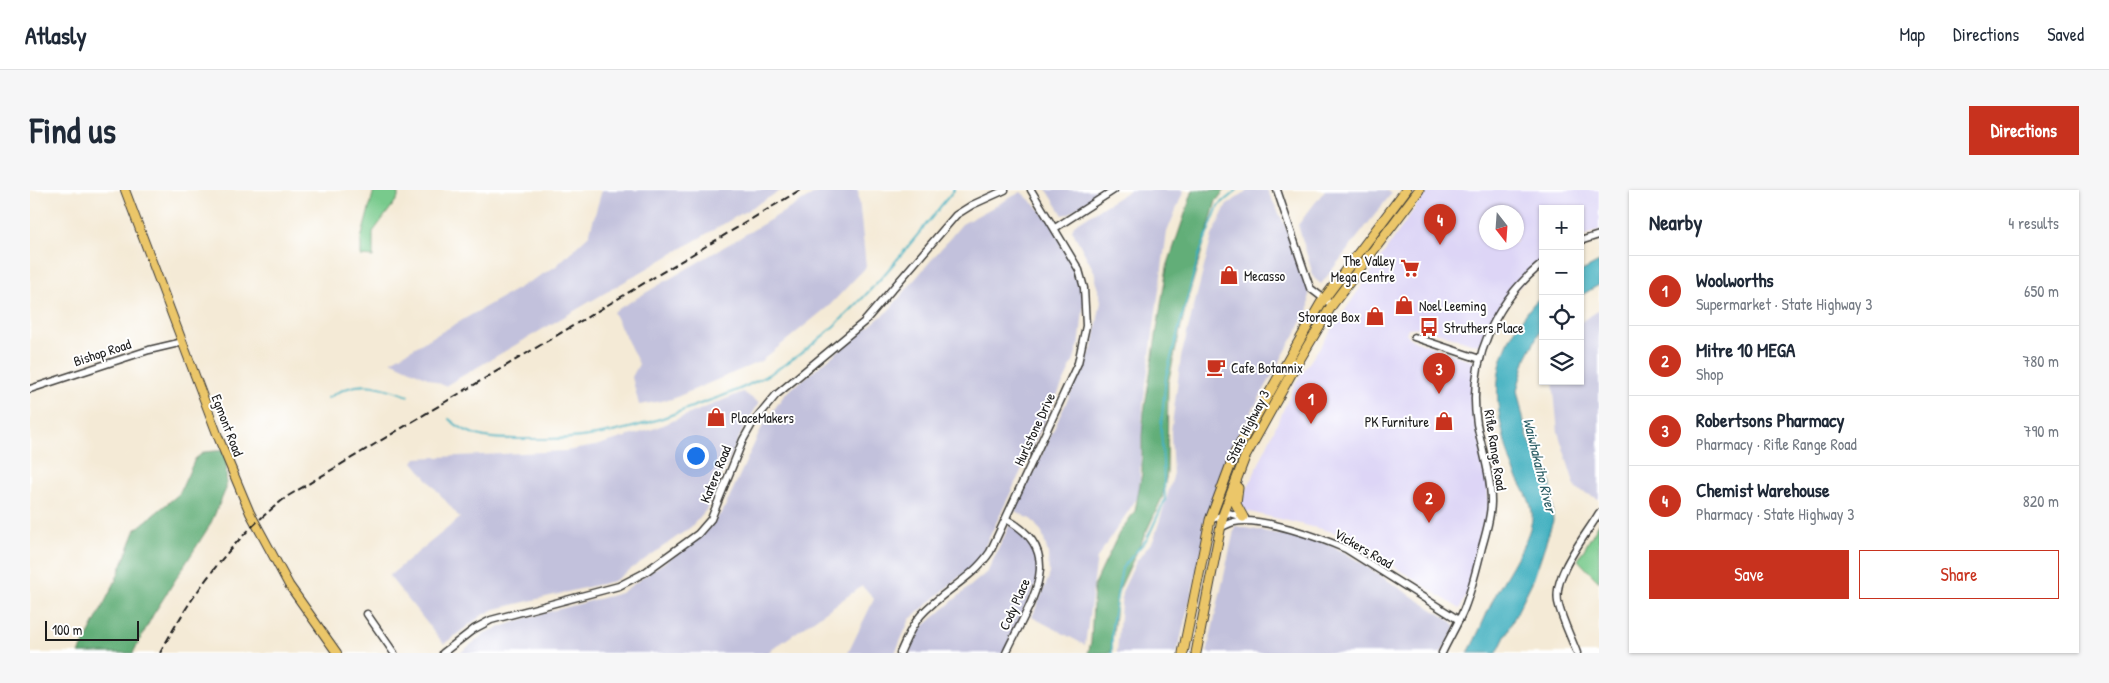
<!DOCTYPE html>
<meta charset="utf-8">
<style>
body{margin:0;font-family:"Patrick Hand",sans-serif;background:#f6f6f7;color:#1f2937}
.controls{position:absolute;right:15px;top:15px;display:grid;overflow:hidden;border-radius:0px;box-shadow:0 1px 4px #0004}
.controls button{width:45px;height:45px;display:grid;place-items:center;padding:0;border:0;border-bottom:1px solid #e0e1e3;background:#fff;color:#1f2937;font:25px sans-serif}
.compass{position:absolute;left:1449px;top:15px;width:45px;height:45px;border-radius:50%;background:#fff;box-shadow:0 1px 4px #0004;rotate:163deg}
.scale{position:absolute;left:15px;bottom:12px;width:94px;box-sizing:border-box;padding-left:5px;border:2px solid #1c1c1c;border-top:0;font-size:14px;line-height:18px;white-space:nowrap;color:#1c1c1c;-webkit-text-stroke:4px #fff;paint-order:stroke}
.you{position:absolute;left:665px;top:265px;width:18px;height:18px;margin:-12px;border:4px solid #fff;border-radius:50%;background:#1a73e8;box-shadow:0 0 0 8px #1a73e833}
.badge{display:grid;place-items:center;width:32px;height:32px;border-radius:50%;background:#c8321e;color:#fff;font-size:16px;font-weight:700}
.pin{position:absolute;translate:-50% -41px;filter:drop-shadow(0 1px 2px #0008)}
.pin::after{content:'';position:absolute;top:26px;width:18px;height:15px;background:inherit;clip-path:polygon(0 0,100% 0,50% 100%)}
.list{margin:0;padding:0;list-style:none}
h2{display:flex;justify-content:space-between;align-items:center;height:65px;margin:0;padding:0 20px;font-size:21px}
h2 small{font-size:16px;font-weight:400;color:#747a83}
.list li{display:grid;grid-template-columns:32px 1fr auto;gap:15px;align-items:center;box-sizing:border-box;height:70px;padding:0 20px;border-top:1px solid #e0e1e3}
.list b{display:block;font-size:19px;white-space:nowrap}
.list p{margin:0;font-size:16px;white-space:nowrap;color:#747a83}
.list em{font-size:16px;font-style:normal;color:#747a83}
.actions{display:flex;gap:10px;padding:15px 20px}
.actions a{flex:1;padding:11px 0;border:1px solid #c8321e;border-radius:0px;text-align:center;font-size:18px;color:#c8321e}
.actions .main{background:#c8321e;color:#fff}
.icon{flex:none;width:28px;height:28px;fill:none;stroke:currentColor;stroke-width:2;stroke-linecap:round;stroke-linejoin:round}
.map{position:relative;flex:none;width:1569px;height:463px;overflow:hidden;border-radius:0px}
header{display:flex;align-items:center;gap:30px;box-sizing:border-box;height:70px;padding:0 25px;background:#fff;border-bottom:1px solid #e0e1e3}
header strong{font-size:24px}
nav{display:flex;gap:28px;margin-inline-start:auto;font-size:18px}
.intro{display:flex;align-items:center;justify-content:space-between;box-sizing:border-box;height:120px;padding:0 30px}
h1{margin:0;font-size:35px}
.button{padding:12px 22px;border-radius:0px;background:#c8321e;color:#fff;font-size:18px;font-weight:700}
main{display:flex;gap:30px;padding:0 30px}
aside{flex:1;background:#fff;border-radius:0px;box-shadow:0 1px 4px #0004}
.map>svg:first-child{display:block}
</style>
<header>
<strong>Atlasly</strong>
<nav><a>Map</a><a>Directions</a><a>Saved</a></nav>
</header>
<div class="intro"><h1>Find us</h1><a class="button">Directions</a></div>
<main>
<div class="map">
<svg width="1569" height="463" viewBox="0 0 1569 463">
<rect width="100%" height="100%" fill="#fff"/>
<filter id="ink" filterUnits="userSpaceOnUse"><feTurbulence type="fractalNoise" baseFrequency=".02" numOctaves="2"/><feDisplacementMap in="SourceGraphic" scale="10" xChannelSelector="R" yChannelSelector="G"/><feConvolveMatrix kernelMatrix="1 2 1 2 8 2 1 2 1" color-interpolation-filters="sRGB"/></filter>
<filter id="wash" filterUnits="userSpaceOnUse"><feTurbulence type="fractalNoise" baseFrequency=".0096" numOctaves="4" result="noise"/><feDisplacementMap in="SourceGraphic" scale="20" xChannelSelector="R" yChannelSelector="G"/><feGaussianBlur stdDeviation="1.12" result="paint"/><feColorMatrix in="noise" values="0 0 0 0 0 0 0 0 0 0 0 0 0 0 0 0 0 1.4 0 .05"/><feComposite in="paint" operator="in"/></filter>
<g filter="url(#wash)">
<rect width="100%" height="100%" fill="#f4ead6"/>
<path fill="#ddd5f6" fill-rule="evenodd" d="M1397 0H1569V40L1550 47V19H1513V71L1473 114 1451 154 1447 155 1391 137 1378 138 1376 144 1381 149 1445 172 1444 221 1457 284 1459 320 1444 389 1430 419 1336 358 1307 343 1208 319 1266 192ZM1456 22H1486V52H1456Z"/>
<g fill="#c2c1dc">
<path d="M572 0H752L415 196 361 171 525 77 559 45Z"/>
<path d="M791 0H828L836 77 800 115 731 171 642 209 609 215 602 187 609 174 583 122Z"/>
<path d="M1017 0H1075L1038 24 1033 25Z"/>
<path d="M1100 0H1154L1137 42 1113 215 1109 305 1067 368 1055 455 1002 427 1019 387 1018 363 1012 343 1002 330 985 321 1063 156 1071 111 1064 81 1042 40 1044 35Z"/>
<path d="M1218 0H1237L1256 37 1279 99V119L1215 234 1198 274 1184 312 1147 463H1087L1092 402 1106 372 1124 349 1143 287 1141 242 1151 167 1182 46 1196 16Z"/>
<path d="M1295 0H1356L1361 4 1291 94 1284 88 1268 35Z"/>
<path d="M991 2 1016 25 1033 48 1055 101 1050 149 1043 172 948 371 880 429 865 463H818L844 409 832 396 737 463H430L457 442 499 427 591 403 671 346 693 321 733 235 755 204 858 121 932 34Z"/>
<path d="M1569 120V309L1546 299 1528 242 1523 191H1550V133Z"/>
<path d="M713 202 729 213 714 237 676 320 661 337 584 391 465 419 451 426 414 454 359 386 430 328 383 272 386 268 536 261 565 256 623 239Z"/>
<path d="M980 334 992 341 1009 366 1007 392 974 463H879L890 439 958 381Z"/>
<path d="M1205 336 1292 352 1314 362 1422 432 1426 437 1411 463H1177Z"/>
</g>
<g fill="#78ca8c" stroke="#4a7354">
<path d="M344 0H368V8L343 42V67L331 66V49Z"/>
<path d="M1569 333V392L1548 370Z"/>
</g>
<g fill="#62ae78" stroke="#3f654a">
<path d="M1163 0H1195L1186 11 1155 119 1138 193 1137 283 1132 308 1087 404 1081 463H1058L1061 452 1064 396 1089 343 1105 321 1112 283V246L1114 222 1137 77Z"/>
<path d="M197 260 196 299 180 335 123 425 103 463H49L85 392 106 339 149 304 165 269 174 262Z"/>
</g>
<g fill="#43b0c0" stroke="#30666e">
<path d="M1569 72V95L1550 106V82Z"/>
<path d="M1513 106V135L1496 168 1487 200 1497 246 1521 294 1523 331 1504 388 1467 463H1438C1448 445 1455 426 1464 408 1474 387 1505 345 1502 322 1500 305 1486 289 1481 273 1465 220 1457 176 1493 128 1499 120 1504 111 1513 106Z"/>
</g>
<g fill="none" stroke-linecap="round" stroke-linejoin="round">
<g stroke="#43b0c0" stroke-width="2">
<path d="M298 208C326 189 347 194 378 206"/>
<path d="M419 229C446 254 476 248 511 249 560 250 609 238 654 220 674 212 695 206 714 197 803 157 864 73 924 0"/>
<path d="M1082 463V435L1092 378 1117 349 1135 310 1131 237 1136 186 1169 65 1188 16 1207 0"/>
</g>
</g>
</g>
<g filter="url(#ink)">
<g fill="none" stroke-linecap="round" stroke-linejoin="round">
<g stroke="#3c3b38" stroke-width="9">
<g id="minor">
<path d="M1247 0 1280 98 1302 115"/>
<path d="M1025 38 1084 0"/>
<path d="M1550 51 1569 45"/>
<path d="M1384 147 1450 169"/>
<path d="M0 199 119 160 153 152"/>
<path d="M976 329C1040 363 998 415 976 463"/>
<path d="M1180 330 1199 323 1215 328"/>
<path d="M1190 338C1194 336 1199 333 1204 332 1231 326 1291 348 1316 359L1429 430"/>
<path d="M337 424 364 463"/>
<path d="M413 463 444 439 461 430 589 396 614 383 668 344 681 329 713 250 722 234 746 205 834 132 926 25 942 15 975 0"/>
<path d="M870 463C876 450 881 436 891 425 912 401 942 389 960 362L1048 173 1056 136 1054 98 1049 80 1001 0"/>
<path d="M1412 463C1419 448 1428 434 1434 419 1442 399 1447 377 1452 357 1456 343 1461 327 1461 312 1461 286 1452 259 1447 234 1437 172 1465 111 1513 73"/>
<path d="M1547 463C1541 447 1532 430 1528 412 1523 384 1555 347 1569 323"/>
</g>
</g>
<g stroke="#3c3b38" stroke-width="10">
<path id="major" d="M95 0 189 249 220 323 259 395 307 463"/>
</g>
<g stroke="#3c3b38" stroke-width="11">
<g id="highway">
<path d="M1208 298 1206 314 1213 327"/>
<path d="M1153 463 1180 330 1205 263 1291 113 1376 0"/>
<path d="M1166 463 1193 325 1215 267 1261 184 1302 115 1389 0"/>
</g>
</g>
<use href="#minor" stroke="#fff" stroke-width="6"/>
<use href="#major" stroke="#ebc669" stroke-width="8"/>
<use href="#highway" stroke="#ebc669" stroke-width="9"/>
<path stroke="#1c1c1c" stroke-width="2" stroke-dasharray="8 4" stroke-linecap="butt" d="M130 463C163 402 202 348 258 306L770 0"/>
</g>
</g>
<defs>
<g id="supermarket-bare" transform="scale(1.5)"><path d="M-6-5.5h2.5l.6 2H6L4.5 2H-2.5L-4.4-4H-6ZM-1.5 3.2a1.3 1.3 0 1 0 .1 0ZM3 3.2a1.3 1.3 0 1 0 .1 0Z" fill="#c8321e" stroke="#fff" stroke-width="2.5" paint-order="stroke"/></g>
<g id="shop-bare" transform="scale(1.5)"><path d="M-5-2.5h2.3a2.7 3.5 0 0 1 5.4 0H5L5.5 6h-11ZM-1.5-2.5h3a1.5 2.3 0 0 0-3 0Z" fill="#c8321e" stroke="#fff" stroke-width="2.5" paint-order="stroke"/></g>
<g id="bus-bare" transform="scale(1.5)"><path d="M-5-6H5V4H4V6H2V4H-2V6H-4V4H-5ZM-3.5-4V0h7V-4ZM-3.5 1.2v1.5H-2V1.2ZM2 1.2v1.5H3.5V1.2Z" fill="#c8321e" stroke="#fff" stroke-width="2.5" paint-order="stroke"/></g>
<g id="cafe-bare" transform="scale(1.5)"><path d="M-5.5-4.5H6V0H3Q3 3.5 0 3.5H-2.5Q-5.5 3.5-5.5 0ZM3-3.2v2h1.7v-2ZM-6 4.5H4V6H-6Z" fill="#c8321e" stroke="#fff" stroke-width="2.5" paint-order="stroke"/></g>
</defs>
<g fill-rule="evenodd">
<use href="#supermarket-bare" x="1380" y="78"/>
<use href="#shop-bare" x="1199" y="85"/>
<use href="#shop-bare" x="1374" y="115"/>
<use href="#shop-bare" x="1345" y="126"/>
<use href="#bus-bare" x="1399" y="137"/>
<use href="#cafe-bare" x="1186" y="177"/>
<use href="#shop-bare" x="686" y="227"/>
<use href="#shop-bare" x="1414" y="231"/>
</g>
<g text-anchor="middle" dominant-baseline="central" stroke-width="4" stroke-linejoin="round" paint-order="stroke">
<g font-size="14" fill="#1c1c1c" stroke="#fff" text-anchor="start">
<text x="1365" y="70" text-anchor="end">The Valley<tspan x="1365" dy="16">Mega Centre</tspan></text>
<text x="1214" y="85">Mecasso</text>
<text x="1389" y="115">Noel Leeming</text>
<text x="1330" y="126" text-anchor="end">Storage Box</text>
<text x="1414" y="137">Struthers Place</text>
<text x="1201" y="177">Cafe Botannix</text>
<text x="701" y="227">PlaceMakers</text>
<text x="1399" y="231" text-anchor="end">PK Furniture</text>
</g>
<g font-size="14" fill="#1c1c1c" stroke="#fff">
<text transform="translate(72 162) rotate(-18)">Bishop Road</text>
<text transform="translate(198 235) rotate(69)">Egmont Road</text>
<text transform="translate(1217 236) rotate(-63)">State Highway 3</text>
<text transform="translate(1004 239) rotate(-65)">Hurlstone Drive</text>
<text transform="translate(1466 260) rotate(81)">Rifle Range Road</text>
<text transform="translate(685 284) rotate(-68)">Katere Road</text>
<text transform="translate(1334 358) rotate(30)">Vickers Road</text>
<text transform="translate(984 414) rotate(-66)">Cody Place</text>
</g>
<g font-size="15" font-style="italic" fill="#2e5f66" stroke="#fff">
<text transform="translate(1510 275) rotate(76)">Waiwhakaiho River</text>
</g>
</g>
</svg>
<div class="controls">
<button>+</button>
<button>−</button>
<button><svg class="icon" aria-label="locate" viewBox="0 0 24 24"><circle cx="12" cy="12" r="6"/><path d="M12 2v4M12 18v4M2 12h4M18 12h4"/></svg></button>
<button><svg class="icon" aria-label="layers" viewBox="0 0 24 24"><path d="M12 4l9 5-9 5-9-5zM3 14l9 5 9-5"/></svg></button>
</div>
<svg class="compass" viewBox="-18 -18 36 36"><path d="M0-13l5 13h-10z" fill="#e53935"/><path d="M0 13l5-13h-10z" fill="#747a83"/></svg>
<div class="scale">100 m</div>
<div class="you"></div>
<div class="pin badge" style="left:1281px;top:234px">1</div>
<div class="pin badge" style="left:1399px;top:333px">2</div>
<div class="pin badge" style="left:1409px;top:204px">3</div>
<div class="pin badge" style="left:1410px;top:55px">4</div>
</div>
<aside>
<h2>Nearby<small>4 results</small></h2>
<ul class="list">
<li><span class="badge">1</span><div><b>Woolworths</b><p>Supermarket · State Highway 3</p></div><em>650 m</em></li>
<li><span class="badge">2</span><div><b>Mitre 10 MEGA</b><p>Shop</p></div><em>780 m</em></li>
<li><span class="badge">3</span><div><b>Robertsons Pharmacy</b><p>Pharmacy · Rifle Range Road</p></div><em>790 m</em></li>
<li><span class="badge">4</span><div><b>Chemist Warehouse</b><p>Pharmacy · State Highway 3</p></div><em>820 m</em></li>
</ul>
<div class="actions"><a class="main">Save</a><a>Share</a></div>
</aside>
</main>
